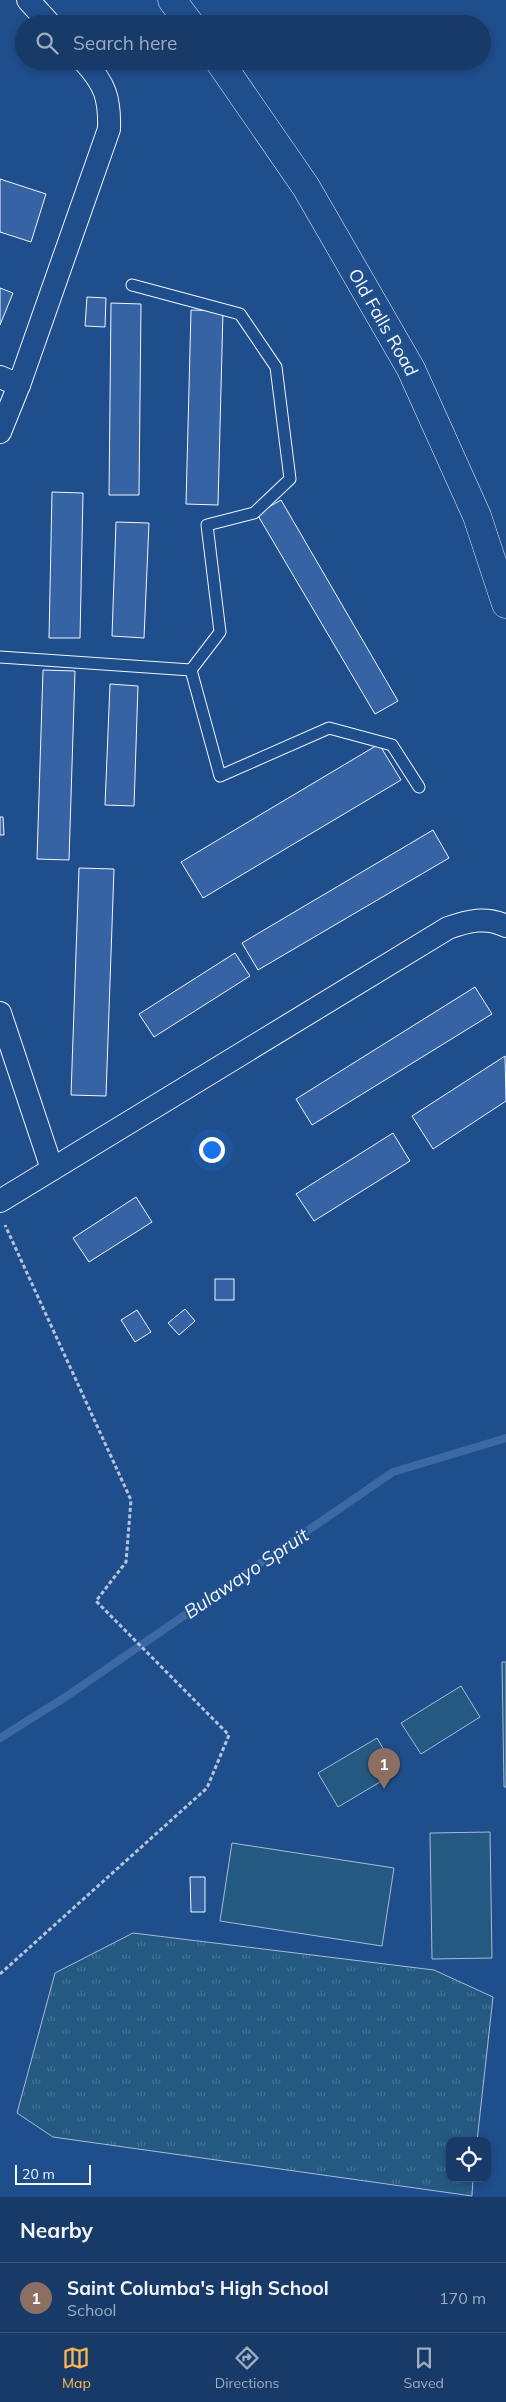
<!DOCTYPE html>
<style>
body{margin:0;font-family:Mulish,sans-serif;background:#244571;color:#f1f3f6}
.controls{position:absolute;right:15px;bottom:15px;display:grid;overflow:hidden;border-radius:10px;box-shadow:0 2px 8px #0003}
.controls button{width:45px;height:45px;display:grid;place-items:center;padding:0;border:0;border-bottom:1px solid #36547d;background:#173a69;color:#f1f3f6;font:25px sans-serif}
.scale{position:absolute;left:15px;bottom:12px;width:76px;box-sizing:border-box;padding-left:5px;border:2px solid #f2f6ff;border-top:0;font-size:14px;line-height:18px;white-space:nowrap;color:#f2f6ff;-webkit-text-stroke:4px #1f4e8c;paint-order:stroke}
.you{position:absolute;left:211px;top:1149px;width:18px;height:18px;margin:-12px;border:4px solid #fff;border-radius:50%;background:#1a73e8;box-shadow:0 0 0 8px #1a73e833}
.badge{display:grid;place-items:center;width:32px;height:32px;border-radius:50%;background:#ffb74d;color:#fff;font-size:16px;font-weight:700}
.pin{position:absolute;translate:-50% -41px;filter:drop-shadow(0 1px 2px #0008)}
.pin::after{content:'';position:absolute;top:26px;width:18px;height:15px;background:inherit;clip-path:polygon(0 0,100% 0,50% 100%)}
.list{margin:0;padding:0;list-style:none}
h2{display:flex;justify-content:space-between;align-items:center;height:65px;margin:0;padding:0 20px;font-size:21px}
h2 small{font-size:16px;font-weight:400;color:#9eadc0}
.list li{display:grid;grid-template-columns:32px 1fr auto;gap:15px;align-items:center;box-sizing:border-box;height:70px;padding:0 20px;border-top:1px solid #36547d}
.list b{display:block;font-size:19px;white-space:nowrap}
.list p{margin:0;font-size:16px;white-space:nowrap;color:#9eadc0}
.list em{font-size:16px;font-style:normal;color:#9eadc0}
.icon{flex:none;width:28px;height:28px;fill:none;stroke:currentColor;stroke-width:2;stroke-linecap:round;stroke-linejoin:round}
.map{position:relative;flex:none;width:506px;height:2197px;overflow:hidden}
.search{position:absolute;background:#173a69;box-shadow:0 2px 8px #0003;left:15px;right:15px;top:15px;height:55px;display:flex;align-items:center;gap:12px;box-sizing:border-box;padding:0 18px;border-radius:28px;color:#9eadc0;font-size:19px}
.sheet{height:135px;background:#173a69}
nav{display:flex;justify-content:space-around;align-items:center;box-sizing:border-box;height:70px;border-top:1px solid #36547d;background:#173a69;font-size:14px;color:#9eadc0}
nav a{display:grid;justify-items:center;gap:2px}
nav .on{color:#ffb74d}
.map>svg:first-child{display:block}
</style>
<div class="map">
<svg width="506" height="2197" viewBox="0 0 506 2197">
<defs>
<pattern id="grass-tufts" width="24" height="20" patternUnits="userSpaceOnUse" patternTransform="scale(1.25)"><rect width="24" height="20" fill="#245a82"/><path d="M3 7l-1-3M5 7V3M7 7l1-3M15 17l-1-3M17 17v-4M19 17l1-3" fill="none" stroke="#447295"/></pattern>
</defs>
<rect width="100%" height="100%" fill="#1f4e8c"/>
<path fill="url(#grass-tufts)" stroke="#a8bbd7" d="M133 1933 434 1970 493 1997 477 2141H450V2178H473L472 2196 53 2137 17 2113 55 1973Z"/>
<g fill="#245a82" stroke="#a8bbd7">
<path d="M502 1662H506V1787H504Z"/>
<path d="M461 1686 480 1717 421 1754 401 1723Z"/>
<path d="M377 1738 397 1772 338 1807 318 1773Z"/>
<path d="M490 1832 492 1958 432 1959 430 1833Z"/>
<path d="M232 1843 394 1868 382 1946 220 1921Z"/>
</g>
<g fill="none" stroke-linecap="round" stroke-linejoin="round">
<path stroke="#3b69a3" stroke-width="8" d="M0 1738 67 1696 393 1472 506 1438"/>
</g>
<g fill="#3563a3" stroke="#f2f6ff">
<path d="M0 179 46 194 31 242 0 232Z"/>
<path d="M0 288 13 293 0 325Z"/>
<path d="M87 297 106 298 105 327 85 326Z"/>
<path d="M111 303 141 304 139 495H109Z"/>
<path d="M191 310 223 311 218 505 186 504Z"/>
<path d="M52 492 83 493 80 638H49Z"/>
<path d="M281 500 398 701 375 714 257 514Z"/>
<path d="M116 522 149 523 144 638 112 636Z"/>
<path d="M43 670 75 671 69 860 37 859Z"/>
<path d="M110 684 138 686 134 806 105 805Z"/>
<path d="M379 744 401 780 203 898 181 862Z"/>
<path d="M0 817H3L4 835H0Z"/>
<path d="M433 830 449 858 258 970 242 943Z"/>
<path d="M79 868 114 869 106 1096 71 1095Z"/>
<path d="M235 953 250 976 154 1037 139 1014Z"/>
<path d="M475 987 492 1014 312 1125 296 1099Z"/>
<path d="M505 1056 506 1101 433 1149 412 1116Z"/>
<path d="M393 1133 410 1161 314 1221 296 1194Z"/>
<path d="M136 1197 152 1222 89 1262 73 1238Z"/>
<rect x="215" y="1279" width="19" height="21"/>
<path d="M185 1309 195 1321 179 1335 168 1323Z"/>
<path d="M137 1310 151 1332 135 1342 121 1320Z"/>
<path d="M190 1877H205V1912H191Z"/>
</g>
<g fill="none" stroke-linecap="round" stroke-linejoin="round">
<g stroke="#f2f6ff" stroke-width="13">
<g id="service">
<path d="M0 657 191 670 220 632 207 525 254 513 290 479 276 367 240 314 132 285"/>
<path d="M191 670 220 776 329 728 392 745 419 787"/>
</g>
</g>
<g stroke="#f2f6ff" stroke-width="24">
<g id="minor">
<path d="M28 0 50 24"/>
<path d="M0 377 19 385"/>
<path d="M0 432 19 385 109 129C110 98 105 84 84 61"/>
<path d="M0 1013 52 1169"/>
<path d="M0 1201 448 928C468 921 486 916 506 926"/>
</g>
</g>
<g stroke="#f2f6ff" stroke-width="29">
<g id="tertiary">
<path d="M172 0 190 24"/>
<path id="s1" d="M219 61 306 187 411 369 477 516 506 604"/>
</g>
</g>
<path stroke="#b3c4dc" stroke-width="3" stroke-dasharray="4 2.5" stroke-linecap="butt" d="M0 1974 207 1788 229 1735 96 1601 126 1562 131 1500 5 1225"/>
<use href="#service" stroke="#1f4e8c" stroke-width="11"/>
<use href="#minor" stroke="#1f4e8c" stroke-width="22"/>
<use href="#tertiary" stroke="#1f4e8c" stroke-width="28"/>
</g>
<g text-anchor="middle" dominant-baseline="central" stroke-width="4" stroke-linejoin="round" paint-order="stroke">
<g font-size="18" fill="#f2f6ff" stroke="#1f4e8c">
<text stroke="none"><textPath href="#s1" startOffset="309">Old Falls Road</textPath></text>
</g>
<g font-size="19" font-style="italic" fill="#f2f6ff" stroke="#1f4e8c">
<text transform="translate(246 1573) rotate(-34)">Bulawayo Spruit</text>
</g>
</g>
</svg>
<div class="controls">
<button><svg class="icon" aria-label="locate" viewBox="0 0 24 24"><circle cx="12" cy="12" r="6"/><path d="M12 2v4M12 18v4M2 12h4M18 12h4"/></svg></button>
</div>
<div class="scale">20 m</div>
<div class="you"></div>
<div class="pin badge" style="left:384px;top:1789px;background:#8d6e63">1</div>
<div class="search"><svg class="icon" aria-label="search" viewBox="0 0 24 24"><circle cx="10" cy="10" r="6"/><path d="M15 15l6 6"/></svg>Search here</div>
</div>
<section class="sheet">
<h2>Nearby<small></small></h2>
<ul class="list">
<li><span class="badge" style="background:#8d6e63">1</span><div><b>Saint Columba's High School</b><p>School</p></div><em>170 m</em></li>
</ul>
</section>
<nav>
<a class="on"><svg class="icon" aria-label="map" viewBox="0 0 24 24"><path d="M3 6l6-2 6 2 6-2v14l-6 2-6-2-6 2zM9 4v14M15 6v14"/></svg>Map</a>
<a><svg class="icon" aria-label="directions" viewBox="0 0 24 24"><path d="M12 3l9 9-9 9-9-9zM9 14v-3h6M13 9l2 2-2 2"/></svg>Directions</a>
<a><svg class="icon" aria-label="saved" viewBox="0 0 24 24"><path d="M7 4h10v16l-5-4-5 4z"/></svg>Saved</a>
</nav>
